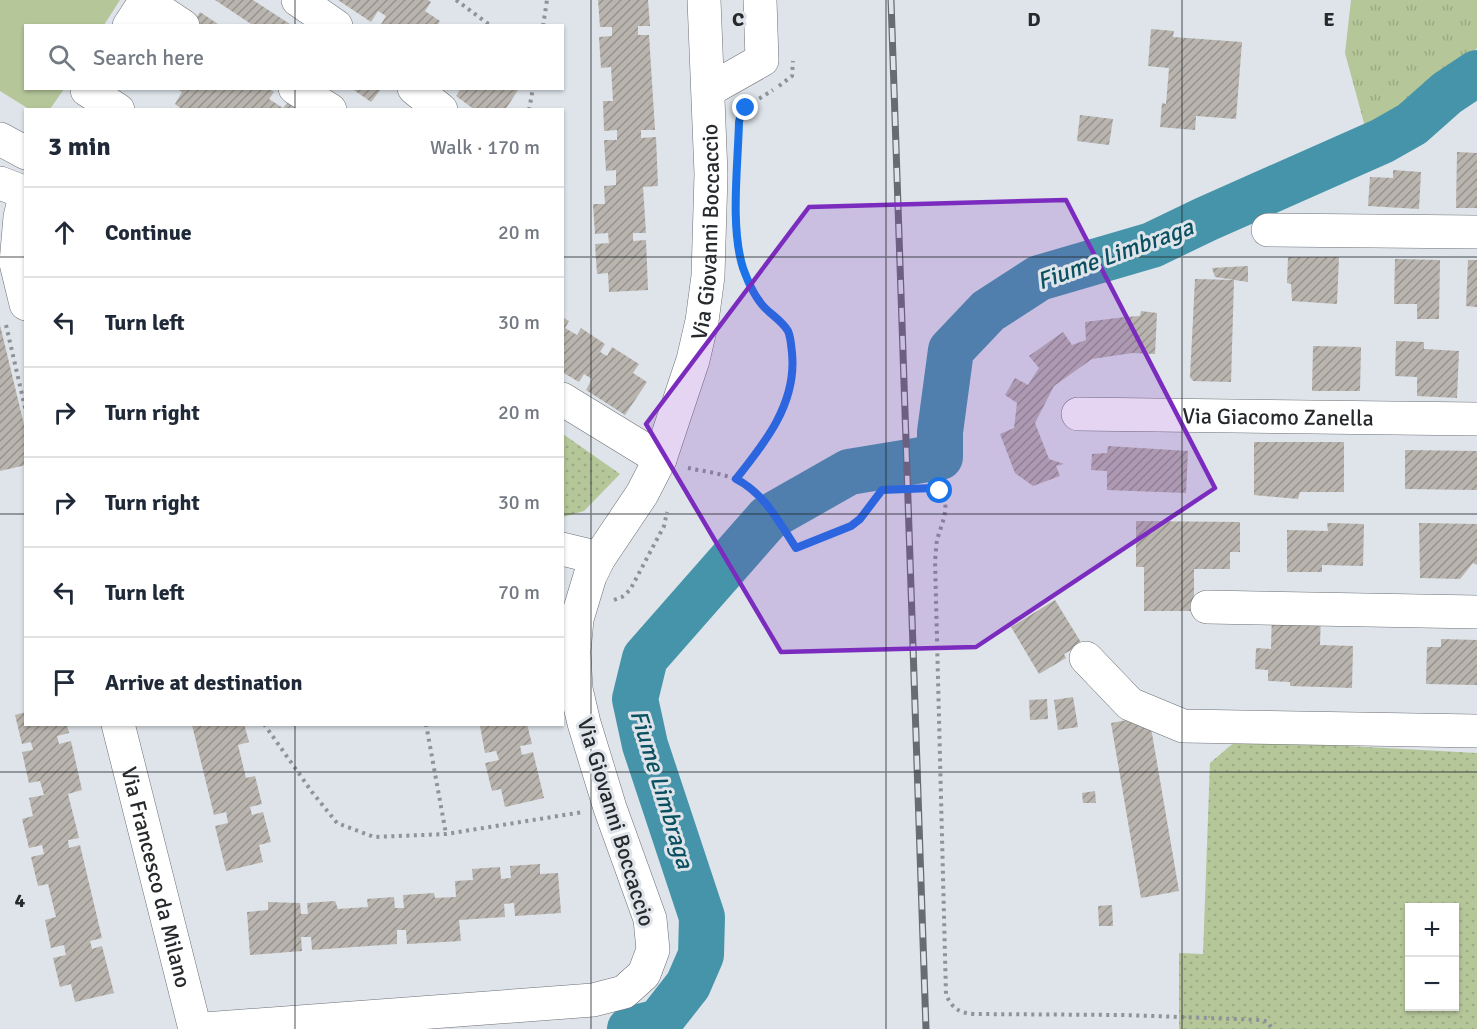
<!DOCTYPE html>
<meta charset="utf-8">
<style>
body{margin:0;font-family:Signika,sans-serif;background:#f2f2f3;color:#1f2937}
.controls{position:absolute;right:18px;bottom:18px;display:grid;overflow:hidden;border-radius:0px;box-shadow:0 2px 4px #0004}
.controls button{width:54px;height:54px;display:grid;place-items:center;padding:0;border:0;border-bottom:2px solid #e0e1e3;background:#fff;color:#1f2937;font:30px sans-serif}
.stop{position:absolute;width:18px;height:18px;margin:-14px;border:4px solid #1a73e8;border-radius:50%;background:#fff}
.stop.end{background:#1a73e8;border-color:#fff;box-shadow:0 2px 6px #0008}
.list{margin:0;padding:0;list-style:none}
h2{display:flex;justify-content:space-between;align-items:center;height:78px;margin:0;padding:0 24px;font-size:26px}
h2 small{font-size:20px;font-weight:400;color:#747a83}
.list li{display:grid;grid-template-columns:39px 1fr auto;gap:18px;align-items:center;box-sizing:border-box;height:90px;padding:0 24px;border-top:2px solid #e0e1e3}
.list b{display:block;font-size:22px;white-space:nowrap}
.list em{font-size:20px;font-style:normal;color:#747a83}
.icon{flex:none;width:33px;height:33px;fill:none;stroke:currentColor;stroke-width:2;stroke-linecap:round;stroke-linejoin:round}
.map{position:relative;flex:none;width:1477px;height:1029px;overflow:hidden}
.search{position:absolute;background:#fff;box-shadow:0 2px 4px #0004;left:24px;top:24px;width:540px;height:66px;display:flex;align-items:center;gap:15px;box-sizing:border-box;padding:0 21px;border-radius:0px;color:#747a83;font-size:22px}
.panel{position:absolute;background:#fff;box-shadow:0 2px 4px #0004;left:24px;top:108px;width:540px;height:618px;border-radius:0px}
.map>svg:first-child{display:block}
</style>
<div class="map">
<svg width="1477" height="1029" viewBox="0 0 1477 1029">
<defs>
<pattern id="grass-dots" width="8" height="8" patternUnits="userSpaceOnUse" patternTransform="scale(1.5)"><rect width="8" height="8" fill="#b5c699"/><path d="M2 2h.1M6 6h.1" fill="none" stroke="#9caa84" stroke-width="1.8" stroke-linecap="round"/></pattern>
<pattern id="park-tufts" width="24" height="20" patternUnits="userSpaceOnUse" patternTransform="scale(1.5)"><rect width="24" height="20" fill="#b5c699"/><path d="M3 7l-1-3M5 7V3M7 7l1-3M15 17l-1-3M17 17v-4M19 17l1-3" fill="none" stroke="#9caa84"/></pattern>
<pattern id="building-hatch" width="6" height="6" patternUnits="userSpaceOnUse" patternTransform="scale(1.5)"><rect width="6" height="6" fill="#b9b4ae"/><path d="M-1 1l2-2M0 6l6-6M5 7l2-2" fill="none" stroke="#96938e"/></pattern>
</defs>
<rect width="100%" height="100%" fill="#dee4ea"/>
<g fill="url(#grass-dots)" fill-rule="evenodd">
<path d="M563 434 620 474 584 511 563 517Z"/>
<path d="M1237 740 1477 753V1029H1179V953L1203 954 1210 763ZM1410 908H1454V1006H1410Z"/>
</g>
<path fill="url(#park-tufts)" d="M1351 0H1477V48L1472 54 1367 134 1345 53Z"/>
<path fill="#b5c699" d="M0 0H120L104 25 26 26V88L64 89 50 109H29L0 91Z"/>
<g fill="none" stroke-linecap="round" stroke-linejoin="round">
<path stroke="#4594aa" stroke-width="46" d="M630 1029 659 1022 688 985 701 955 702 917 645 745 635 699 645 658 768 518 849 472 940 457V432L951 350 988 311 1039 278 1152 245 1206 219 1382 141 1412 124 1447 93 1477 73"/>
</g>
<g fill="url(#building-hatch)">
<path d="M215 0H253L293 26H254Z"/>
<path d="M338 0H428L431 2 425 11 440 21 437 26H380L386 16 378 11 371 22Z"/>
<path d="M598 0H648L650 26H638V35H649L655 130H641V138L656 137 658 186 643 187 646 233H633V241L646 240 648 290 609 292 608 273 597 274 595 244 609 243 608 233 595 234 593 204H605L604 186 616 185V170L606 171 604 140H617V130L604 131 603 101H613L611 67 601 68 599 37 612 36V27H600Z"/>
<path d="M200 12 221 26H191Z"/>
<path d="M1151 29 1174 31 1173 37 1242 42 1236 119 1196 116 1195 130 1160 127 1162 103 1166 104 1169 68 1148 66Z"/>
<path d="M176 88H268L274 92 269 99 283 108 288 102 300 110H183L175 104 182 92Z"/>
<path d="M351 88H382L371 102Z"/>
<path d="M461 88H516L518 90 505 110H475L456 96Z"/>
<path d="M1080 115 1113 119 1109 145 1077 141Z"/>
<path d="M1457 152 1477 153V208H1456Z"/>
<path d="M1393 170 1421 172 1419 209 1368 206 1370 177 1393 178Z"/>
<path d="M1288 257H1339L1337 304 1292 301 1291 284 1287 283Z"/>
<path d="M1395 259 1440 260 1439 319H1417V304H1394Z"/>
<path d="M1468 260H1477V307L1466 306Z"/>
<path d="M1248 266V282L1215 277 1212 268Z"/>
<path d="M1195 279 1234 280 1231 382 1193 381 1190 377Z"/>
<path d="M1141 311 1157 313 1155 354 1132 353 1092 359 1054 386 1035 423 1049 459 1064 464 1056 466 1060 476 1033 486 1015 473 1000 434 1014 428 1017 403 1005 395 1015 378 1028 385 1039 368 1029 356 1063 332 1072 345 1086 340 1085 322 1125 317 1140 316Z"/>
<path d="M562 317 569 321 565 328 577 335 581 328 605 344 600 352 607 356 612 347 639 364 633 373 647 382 625 415 586 390 592 379 584 374 579 382 562 372Z"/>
<path d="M0 325 26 433V465L0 471Z"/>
<path d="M1396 341 1424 342V349L1459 351 1457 398 1417 396V377L1395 376Z"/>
<path d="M1313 346 1361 347 1360 391H1312Z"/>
<path d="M1254 442H1344V492H1300L1298 499 1254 495Z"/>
<path d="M1108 446 1188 451 1186 493 1107 490V471L1091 470 1092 454 1107 453Z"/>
<path d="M1405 450 1477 451V490L1405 489Z"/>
<path d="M1136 521 1240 522V552H1230V569H1194V611H1144V567H1136Z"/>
<path d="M1327 523 1364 524 1363 566 1322 565V572H1287V530L1328 531Z"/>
<path d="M1419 523 1477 524V565L1473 563 1460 579 1420 578Z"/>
<path d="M1055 600 1082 644 1064 654 1066 658 1039 674 1011 627Z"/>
<path d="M1272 611 1321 613 1320 645 1353 646 1352 688 1290 686V682L1268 681V670L1255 669 1256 648 1271 649Z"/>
<path d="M1441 639 1477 640V685L1426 684 1427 647H1441Z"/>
<path d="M1073 697 1078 727 1058 730 1054 700Z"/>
<path d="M1047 699 1048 719 1030 720 1029 700Z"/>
<path d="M26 712V724H67L69 733 57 736 59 744 71 741 82 790 68 794 79 838 68 840 69 848 80 845 102 938 90 941 92 949 102 946 114 993 75 1002 71 984 60 987 53 958 66 955 64 945 51 948 45 920 56 917 48 884 38 886 31 857 44 854 42 845 29 848 22 819 33 816 29 798 44 795 40 781 29 783 22 752 33 750 31 742 22 744 15 715Z"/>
<path d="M1149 716 1179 891 1141 898 1111 723Z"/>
<path d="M244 724 249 742 238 745 246 778 255 776 262 804 250 807 252 815 263 812 271 842 259 845 263 862 226 871 215 826 228 823 226 812 214 815 192 725Z"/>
<path d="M489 724H527L532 744 520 746 522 755 533 752 544 798 505 807 501 789 492 791 485 763 499 760 496 751 485 753 480 726Z"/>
<path d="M1095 791 1096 803H1083L1082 793Z"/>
<path d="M540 864V874L558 873 561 913 515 916 514 903 504 904 505 917 459 920 461 941 407 944 406 930H397V944L312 950 311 937H301L302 951 250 955 247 912 268 910V902L300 903 301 914H308L307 903 335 901 338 909 368 907 367 899 394 897 395 908H404L403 895 434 893 435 898 456 897 455 881 473 880 472 869 500 867 501 879 511 878 510 866Z"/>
<path d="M1112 905 1113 926H1099L1098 906Z"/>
</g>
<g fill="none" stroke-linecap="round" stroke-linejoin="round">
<g stroke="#6b7075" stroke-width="34">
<g id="minor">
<path d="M298 0 336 26"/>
<path d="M145 1 183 26"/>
<path d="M129 26 146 0"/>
<path d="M295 88 330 110"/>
<path d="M414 88 441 110"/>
<path d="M87 90 118 110"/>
<path d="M709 90 762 60 760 0"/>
<path d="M0 139 26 153"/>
<path d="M0 183 26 193 20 217 16 263 26 304"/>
<path d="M1268 230 1477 232"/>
<path d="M562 399 660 459"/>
<path id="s1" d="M1078 414 1477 419"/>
<path d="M562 549 599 558"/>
<path d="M1207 607 1477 612"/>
<path d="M1086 658 1130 704 1183 726 1477 731"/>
<path id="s2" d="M118 724 195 1029"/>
<path id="s3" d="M204 1029 593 1000 624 992 644 974 653 950 650 919 610 808 584 723 576 689 574 652 577 619 590 576 599 558 642 494 660 459 693 360 702 321 708 276 711 174 704 0"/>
</g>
</g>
<g stroke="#8e9397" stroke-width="4" stroke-dasharray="3 4.5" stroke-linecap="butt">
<path d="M456 0 491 26"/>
<path d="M543 26 547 0"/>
<path d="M779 86 792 76 793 61"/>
<path d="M529 110 533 88"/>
<path d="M739 120C743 106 761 98 773 90"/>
<path d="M6 325 26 412"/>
<path d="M688 468C707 472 730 474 747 485 769 498 783 527 796 548 816 539 843 535 858 521 868 512 873 499 882 490L933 488C955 498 942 522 937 540 936 546 936 553 935 560L946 995C953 1009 959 1013 975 1014L1125 1015 1262 1020 1268 1022 1272 1029"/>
<path d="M736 479C765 443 797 402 792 352 791 344 791 337 787 330 782 321 772 315 764 307 751 294 744 271 740 253"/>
<path d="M614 600 622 597 630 590 664 526 667 512"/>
<path d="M264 724 312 792 337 823 374 837 446 834 583 812"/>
<path d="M426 724 446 834"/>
</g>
<use href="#minor" stroke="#fff" stroke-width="33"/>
<g stroke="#686c70" stroke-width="7">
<path id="rail" d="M891 0 926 1029"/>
</g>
<use href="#rail" stroke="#dee4ea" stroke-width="4.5" stroke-dasharray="14" stroke-linecap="butt"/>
</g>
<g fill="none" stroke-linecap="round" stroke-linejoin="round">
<path stroke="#1a73e8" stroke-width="8" d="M746 108 741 113 739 122C738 165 730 227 743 268 748 282 755 298 765 308 772 315 783 322 788 331 791 338 791 345 792 353 797 403 765 443 736 479 764 493 779 522 796 548L851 526 860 519 882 490 933 488 940 491"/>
</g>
<path fill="#7b2cbf" fill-opacity="0.2" stroke="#7b2cbf" stroke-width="4.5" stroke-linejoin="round" d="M1066 200 1215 488 976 647 781 652 646 424 809 207Z"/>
<path fill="none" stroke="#272a2c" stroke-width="1.5" stroke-opacity="0.55" d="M295 0V26M591 0V1029M886 0V1029M1182 0V1029M295 88V110M0 257H26M562 257H1477M0 514H26M562 514H1477M295 724V1029M0 772H1477"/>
<g text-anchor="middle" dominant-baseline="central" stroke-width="6" stroke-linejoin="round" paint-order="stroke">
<g font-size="22" fill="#272a2c" stroke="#dee4ea">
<text stroke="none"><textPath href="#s3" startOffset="1233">Via Giovanni Boccaccio</textPath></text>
<text stroke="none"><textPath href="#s1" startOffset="200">Via Giacomo Zanella</textPath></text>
<text transform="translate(616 822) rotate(73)">Via Giovanni Boccaccio</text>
<text stroke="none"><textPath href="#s2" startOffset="158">Via Francesco da Milano</textPath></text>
</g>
<g font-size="24" font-style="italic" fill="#0b5061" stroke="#dee4ea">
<text transform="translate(1115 254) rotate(-20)">Fiume Limbraga</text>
<text transform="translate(662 789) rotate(73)">Fiume Limbraga</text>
</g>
</g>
<g font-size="20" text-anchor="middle" font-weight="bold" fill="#272a2c" stroke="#dee4ea" stroke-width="6" stroke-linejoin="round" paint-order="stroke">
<text x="738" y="26">C</text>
<text x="1034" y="26">D</text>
<text x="1329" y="26">E</text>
<text x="20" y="907">4</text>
</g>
</svg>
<div class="controls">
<button>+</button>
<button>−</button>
</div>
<div class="stop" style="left:940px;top:491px"></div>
<div class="stop end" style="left:746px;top:108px"></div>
<div class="search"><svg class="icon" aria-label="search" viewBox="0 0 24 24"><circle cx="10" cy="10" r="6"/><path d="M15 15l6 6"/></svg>Search here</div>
<section class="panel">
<h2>3 min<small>Walk · 170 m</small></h2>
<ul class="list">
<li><svg class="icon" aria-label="ahead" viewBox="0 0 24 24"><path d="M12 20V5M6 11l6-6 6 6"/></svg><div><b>Continue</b></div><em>20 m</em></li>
<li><svg class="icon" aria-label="left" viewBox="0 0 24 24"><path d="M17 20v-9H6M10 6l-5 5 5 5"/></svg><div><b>Turn left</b></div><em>30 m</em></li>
<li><svg class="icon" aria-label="right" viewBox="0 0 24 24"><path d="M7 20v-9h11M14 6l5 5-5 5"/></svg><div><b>Turn right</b></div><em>20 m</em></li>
<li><svg class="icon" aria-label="right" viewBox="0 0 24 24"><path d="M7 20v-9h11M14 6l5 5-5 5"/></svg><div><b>Turn right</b></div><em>30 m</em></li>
<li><svg class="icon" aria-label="left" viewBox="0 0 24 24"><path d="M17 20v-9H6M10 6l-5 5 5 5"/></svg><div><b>Turn left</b></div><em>70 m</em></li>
<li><svg class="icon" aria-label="arrive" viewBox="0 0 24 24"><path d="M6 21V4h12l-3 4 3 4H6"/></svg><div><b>Arrive at destination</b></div></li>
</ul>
</section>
</div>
